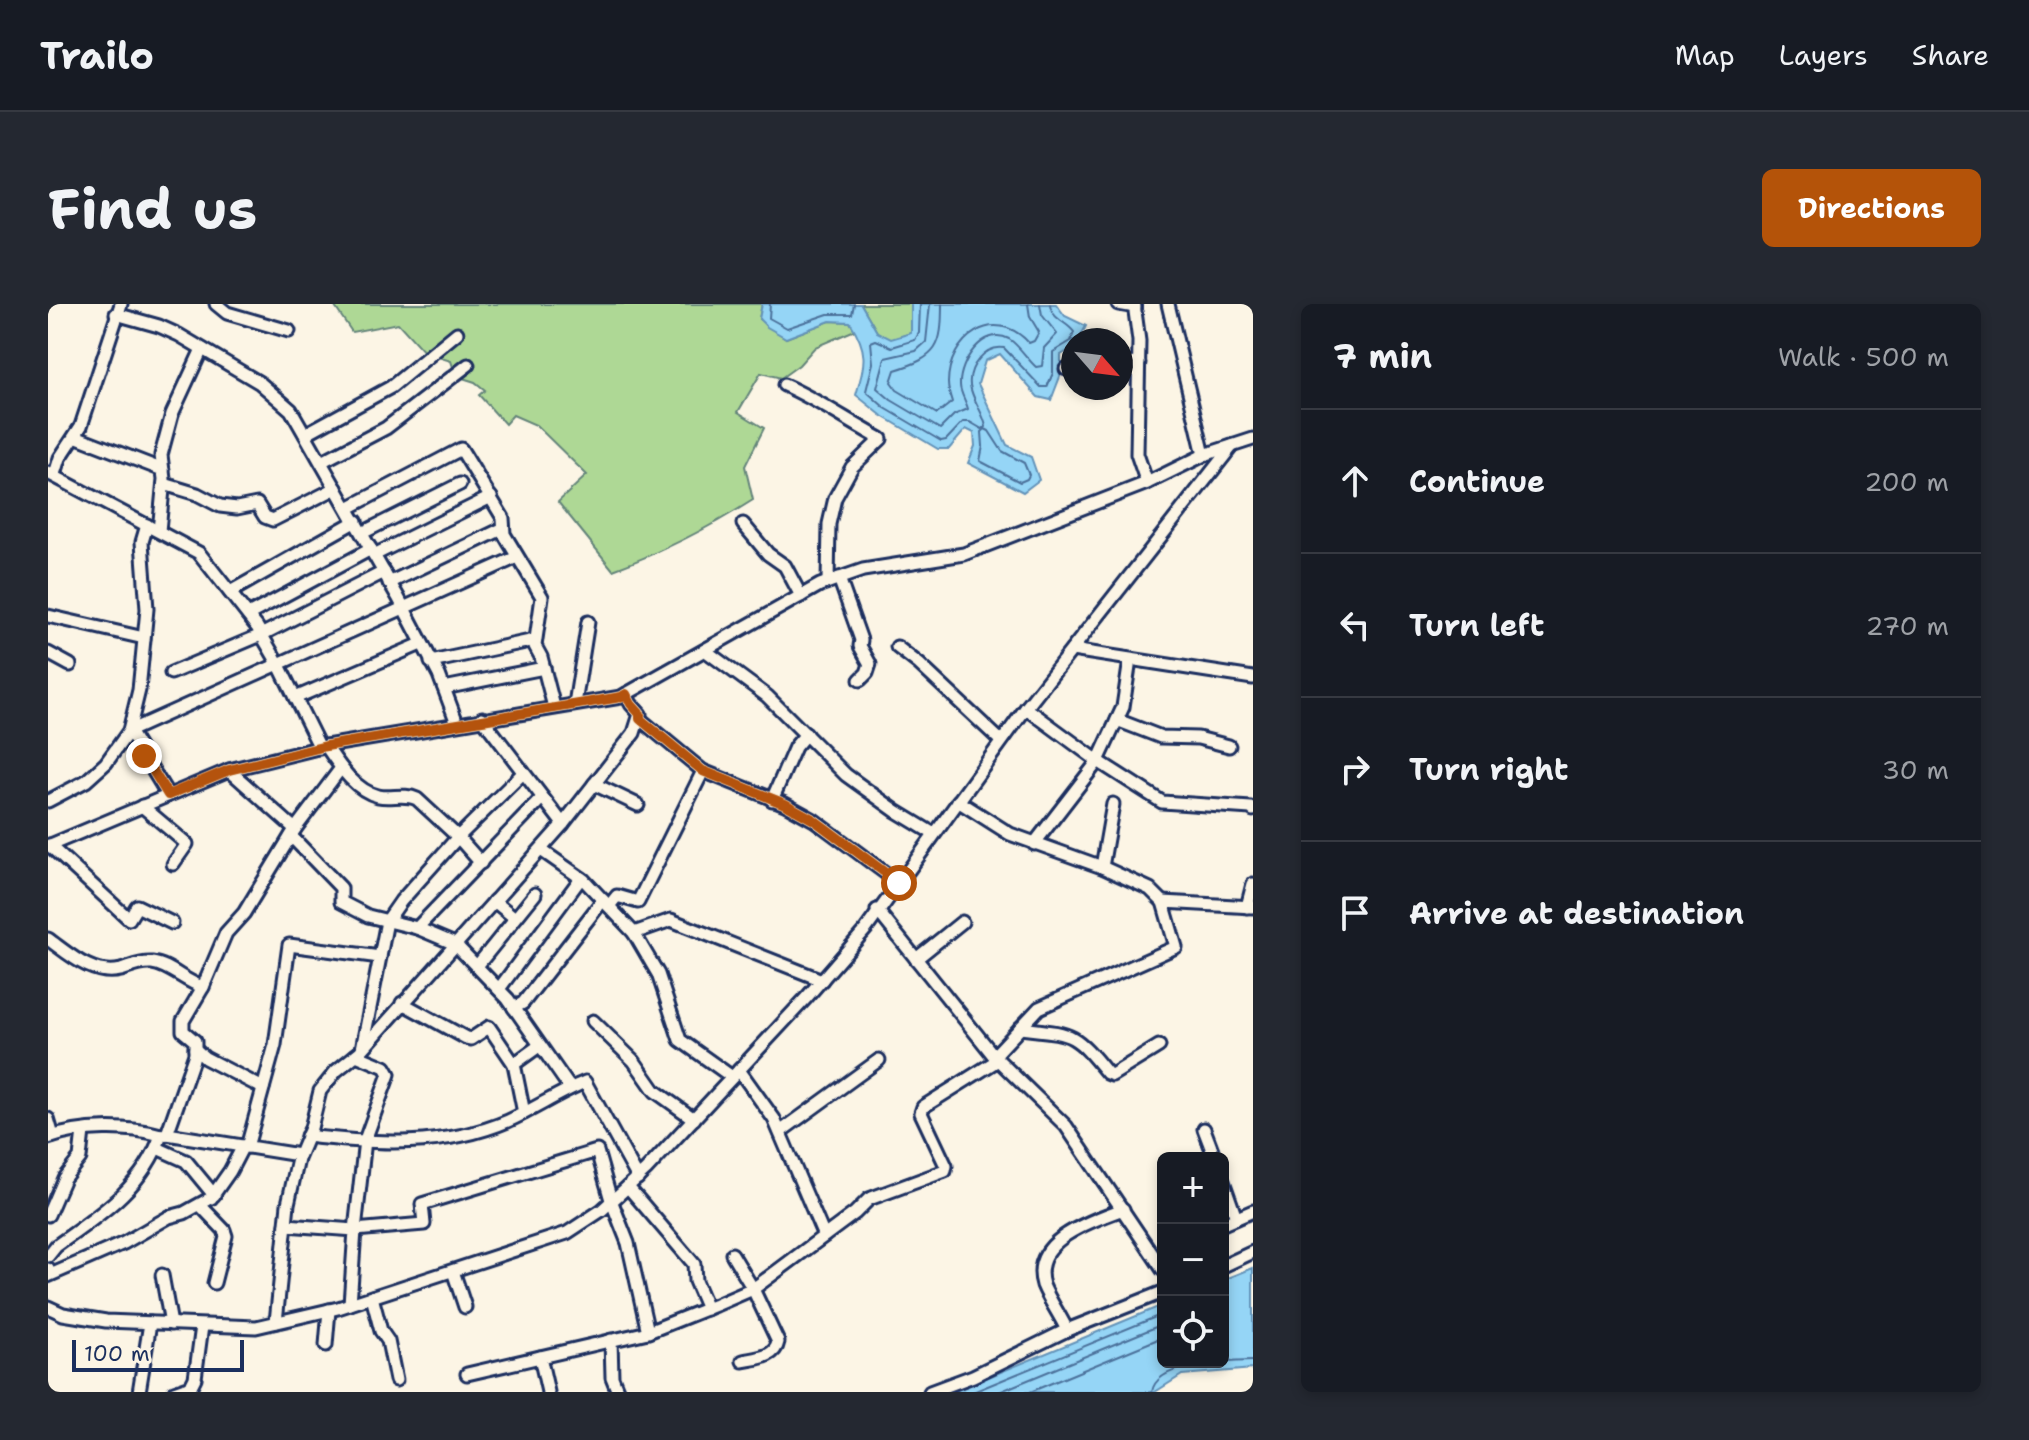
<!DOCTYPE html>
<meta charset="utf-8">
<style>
body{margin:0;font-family:"Shantell Sans",sans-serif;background:#242831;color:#f1f3f6}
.controls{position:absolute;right:24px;bottom:24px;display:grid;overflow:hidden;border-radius:12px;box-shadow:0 4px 12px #0003}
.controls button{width:72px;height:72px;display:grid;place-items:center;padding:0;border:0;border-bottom:2px solid #363941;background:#171b24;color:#f1f3f6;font:40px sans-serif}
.compass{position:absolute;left:1013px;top:24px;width:72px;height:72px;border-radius:50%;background:#171b24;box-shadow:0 4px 12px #0003;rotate:118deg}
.scale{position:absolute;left:24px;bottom:20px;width:172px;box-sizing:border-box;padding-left:8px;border:4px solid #1b2f5e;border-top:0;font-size:22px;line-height:28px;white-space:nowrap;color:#1b2f5e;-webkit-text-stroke:6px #fcf5e5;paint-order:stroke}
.stop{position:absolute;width:24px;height:24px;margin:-18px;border:6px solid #b45309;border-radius:50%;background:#fff}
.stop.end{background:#b45309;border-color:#fff;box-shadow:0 2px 8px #0008}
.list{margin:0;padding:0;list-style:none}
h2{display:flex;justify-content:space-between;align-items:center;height:104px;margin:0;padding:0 32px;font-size:34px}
h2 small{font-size:26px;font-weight:400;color:#9ea1a6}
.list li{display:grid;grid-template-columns:52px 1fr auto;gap:24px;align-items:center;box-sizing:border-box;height:144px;padding:0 32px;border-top:2px solid #363941}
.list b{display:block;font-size:30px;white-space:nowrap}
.list em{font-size:26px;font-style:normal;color:#9ea1a6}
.icon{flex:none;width:44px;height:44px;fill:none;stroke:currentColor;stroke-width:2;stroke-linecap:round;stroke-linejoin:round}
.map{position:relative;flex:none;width:1205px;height:1088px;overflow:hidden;border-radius:12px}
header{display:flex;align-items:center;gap:48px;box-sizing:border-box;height:112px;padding:0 40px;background:#171b24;border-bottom:2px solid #363941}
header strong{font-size:38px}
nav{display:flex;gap:44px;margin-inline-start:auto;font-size:28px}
.intro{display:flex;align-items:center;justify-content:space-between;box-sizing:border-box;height:192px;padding:0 48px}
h1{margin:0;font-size:56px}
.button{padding:20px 36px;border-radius:12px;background:#b45309;color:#fff;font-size:28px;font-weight:700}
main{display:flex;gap:48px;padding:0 48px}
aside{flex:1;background:#171b24;border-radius:12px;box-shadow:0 4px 12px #0003}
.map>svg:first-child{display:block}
</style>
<header>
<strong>Trailo</strong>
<nav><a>Map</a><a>Layers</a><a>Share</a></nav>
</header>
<div class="intro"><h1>Find us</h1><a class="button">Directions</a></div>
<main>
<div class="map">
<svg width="1205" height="1088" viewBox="0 0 1205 1088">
<rect width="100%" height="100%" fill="#fcf5e5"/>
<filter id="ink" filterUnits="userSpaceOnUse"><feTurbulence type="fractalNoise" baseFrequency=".0125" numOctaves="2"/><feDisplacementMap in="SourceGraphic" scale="16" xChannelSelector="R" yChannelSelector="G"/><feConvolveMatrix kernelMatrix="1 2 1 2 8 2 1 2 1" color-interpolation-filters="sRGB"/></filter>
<g filter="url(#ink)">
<g fill="#aed895" stroke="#64847a" stroke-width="2">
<path d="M285 0H714L711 15 738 34 782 17 802 18 807 26 767 43 751 61 733 74 713 69 690 108 716 124 697 162 705 196C661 224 614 248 565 266L510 198 539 171 488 121 465 111 457 120 431 91 437 86 427 78 408 72 403 57 377 49 350 19 304 28Z"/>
<path d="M813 0H863V29L843 36 829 28Z"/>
</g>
<g fill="#95d5f6" stroke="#6493b9" stroke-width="2">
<path d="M714 0H813L829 28 843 35 863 29V0H1008L1017 12 1038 22 1031 36H1025V44L1013 51V70L1003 96 990 93 952 50 937 57 930 80 959 141 983 153 991 176 975 188 920 159 927 142 926 129 918 125 901 145H890L833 111 808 91C817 59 821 48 802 18L782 17 738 34 719 23 711 15Z"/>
<path d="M1205 964V1065L1134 1071 1107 1088H904L1115 1001V1058H1175V976Z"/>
</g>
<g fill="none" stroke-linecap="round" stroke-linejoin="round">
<g stroke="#4c719b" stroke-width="2">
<path d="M722 0 721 14 739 24 780 10H804L806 0"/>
<path d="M872 0 871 29 867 36 844 43 828 36 823 38 825 59 818 87 837 104 893 137 898 136 915 118H922L934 125 938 123C936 109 924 96 922 81 920 63 937 41 956 44L993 83H999L1005 69V48L1023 37 1026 28C1018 17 1004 16 1002 0"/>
<path d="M882 0 878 38 868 47 837 54 829 84 843 96 892 125 906 111 920 105C918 97 912 89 912 81 911 59 935 21 961 35 971 41 979 55 988 63L994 62 996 44 1009 30 994 11 992 0"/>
<path d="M894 0C894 43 890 53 847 66L843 78 849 86 889 110 904 98C902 92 900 86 900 79 900 35 946 0 981 39L986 37 991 28 982 13 980 0"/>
<path d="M937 125 941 127 954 147 976 159 981 171 979 175 972 178 932 157 935 142 934 128Z"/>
<path d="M925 1088 1115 1010"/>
<path d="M951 1088 1115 1020"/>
<path d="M982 1088 1115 1033"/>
<path d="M1104 1088C1108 1057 1181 1058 1205 1057"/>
</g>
<g stroke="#1b2f5e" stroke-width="17">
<g id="street">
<path d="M168 0 179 9 241 27"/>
<path d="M1070 0 1087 3"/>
<path d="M1086 0 1091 37 1089 150 1099 179"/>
<path d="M1120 0 1156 151"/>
<path d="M68 10 111 22 131 31 212 79 243 106 350 293 391 371 409 419"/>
<path d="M1073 60 1091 59"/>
<path d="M1018 65H1025"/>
<path d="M736 81C770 96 800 117 833 135L804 163 787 194 781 220 780 278"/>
<path d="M257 130 343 83 409 29"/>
<path d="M27 132 115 166"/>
<path d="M273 158 338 124 420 61"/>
<path d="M0 169 151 249 209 323 230 359 272 444"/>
<path d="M7 170 12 154 33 122 73 0"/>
<path d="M116 180 149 190 172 202 189 204 209 200 217 213 225 216 288 184"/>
<path d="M300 204 413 145 455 214 456 230 494 293 487 342 493 353 506 403"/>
<path d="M695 220 720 250 737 262 753 292"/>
<path d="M111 227 116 175 113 151 124 110 154 45"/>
<path d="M314 229 412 180"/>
<path d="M326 251 443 193"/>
<path d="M791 274 813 336 812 342 822 360 819 369 812 376"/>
<path d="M341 279 454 225"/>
<path d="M182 288 308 217"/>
<path d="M200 311 323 245"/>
<path d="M0 312 96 334"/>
<path d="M849 343 871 360 953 437"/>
<path d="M1024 346 1205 374"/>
<path d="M658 347 719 392 798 471 848 507 886 530"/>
<path d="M0 349 22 361"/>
<path d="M383 358 487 336"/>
<path d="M123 369 213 331 336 268"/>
<path d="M396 384 496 364"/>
<path d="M247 394 373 340"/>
<path d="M527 400 540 318"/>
<path d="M978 404 1050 457 1075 403 1082 356"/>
<path d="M434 414 515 520"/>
<path d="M592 415 655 467 737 500 766 516 851 579"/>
<path d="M1069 416 1113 433 1150 434 1181 442"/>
<path d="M278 442C291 461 306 486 330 492 343 495 356 489 369 495L410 533 474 470"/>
<path d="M181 466 247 525"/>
<path d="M546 480 590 501"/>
<path d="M120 491 81 427 469 253"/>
<path d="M724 496 747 443 758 430"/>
<path d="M0 497 38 477 58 459 81 427 91 386 99 305 94 238 99 221"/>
<path d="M910 497 962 530 1054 563 1102 585 1115 598 1128 643 991 704 946 752"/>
<path d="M94 502 139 540 125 560"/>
<path d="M243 532 293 584V598L320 612 369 624 407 640 460 695 522 784"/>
<path d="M986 540 1050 457 1114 498 1203 504 1205 506"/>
<path d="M1 541 81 615 89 602 124 619"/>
<path d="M0 542 181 466 278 442 573 393 772 281 815 266 916 250 1099 179 1156 151 1205 135"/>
<path d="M493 546 536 576 586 629 623 616 774 676"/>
<path d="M1054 563 1065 500"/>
<path d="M446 597 467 614"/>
<path d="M1115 598 1205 603"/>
<path d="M561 602 569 592 590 598 655 467"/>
<path d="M1199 603 1205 580"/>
<path d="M829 606 946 752 1018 822 1115 966"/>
<path d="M369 624 494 494"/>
<path d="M586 629 610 670 632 736 684 773"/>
<path d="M0 635C21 650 45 673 73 666 83 663 92 658 104 659 122 661 137 678 155 683"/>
<path d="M868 655 914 618"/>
<path d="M429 662 487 590"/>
<path d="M451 685 533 574"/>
<path d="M354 699 418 734 423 735 441 723 466 760 476 809"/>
<path d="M466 704 475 699 555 596"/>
<path d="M545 717 586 757 607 787 646 815"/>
<path d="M972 724C1025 730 1025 727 1059 769L1064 771 1111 742"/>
<path d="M147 745 157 754 215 784"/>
<path d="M314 745 339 617 353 597 410 533 433 559"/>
<path d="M308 751 337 763 341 770 317 836 307 926 376 920 374 900 549 847 563 896 580 939 600 1028"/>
<path d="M466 760 491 742"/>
<path d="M691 766 726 815 776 932"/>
<path d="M0 815 5 832"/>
<path d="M1156 825 1167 854"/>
<path d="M732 828 831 756"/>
<path d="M119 830 251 851"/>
<path d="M259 832C327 840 397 844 460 817 487 805 510 789 537 778L590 874"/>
<path d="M0 834C34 822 79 822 113 831"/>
<path d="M199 843 227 741 241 641 332 653"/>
<path d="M109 844 138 857 166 891"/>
<path d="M1175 877 1188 914"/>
<path d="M580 883 646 960 647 977 659 1005"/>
<path d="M152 901 176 926 178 932 166 979"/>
<path d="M0 911 16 874 32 854 35 827"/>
<path d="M1175 920 1205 907"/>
<path d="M238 921 307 926 302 1000"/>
<path d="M684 950 705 985 730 1038C727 1054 708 1054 695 1057"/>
<path d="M0 952 8 942C50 912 96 883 113 831L119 830 147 750V737L135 727V717L155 683 178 629 196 609 247 525 293 464"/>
<path d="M1175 962 1205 948"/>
<path d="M0 965V972L76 939 121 913 136 909 163 894 182 867 195 842"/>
<path d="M405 967 417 1003"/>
<path d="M114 971 123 1020"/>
<path d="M324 993 333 1027 340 1037 348 1076"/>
<path d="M0 1003 15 1010 58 1017 208 1023 290 1004 519 929 554 906 598 866 759 693 818 625 978 404 1184 142"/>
<path d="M228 1018 240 900 250 855 263 824 272 787 288 767 314 746 515 520 586 429 592 410 583 400 578 390"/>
<path d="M1019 1026C1012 1011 1001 996 995 981 981 936 1046 916 1075 905"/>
<path d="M563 1036 564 1073 570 1088"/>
<path d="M278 1041 281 1006"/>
<path d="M492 1053 500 1088"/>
<path d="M419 1070 600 1028 668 1001 705 985 807 909 821 895 897 867 898 862 873 809 875 803 950 756"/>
<path d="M91 1088 102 1019"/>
<path d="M126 1088 143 1082 147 1074 154 1022"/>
<path d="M882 1088 925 1072 1019 1026 1115 988"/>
</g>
</g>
<use href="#street" stroke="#fcf5e5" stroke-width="11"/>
</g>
</g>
<g fill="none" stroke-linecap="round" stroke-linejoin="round" filter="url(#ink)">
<path stroke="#b45309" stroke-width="10" d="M96 452 120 491 181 466 278 442 573 393 578 390 583 400 592 410V415L655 467 737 500 766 516 851 579"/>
</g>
</svg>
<div class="controls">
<button>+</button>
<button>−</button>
<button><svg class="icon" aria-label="locate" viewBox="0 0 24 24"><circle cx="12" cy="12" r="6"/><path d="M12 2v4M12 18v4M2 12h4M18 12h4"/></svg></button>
</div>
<svg class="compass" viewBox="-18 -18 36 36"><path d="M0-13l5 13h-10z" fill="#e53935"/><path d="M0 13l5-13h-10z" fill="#9ea1a6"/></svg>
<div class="scale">100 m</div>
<div class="stop" style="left:851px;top:579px"></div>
<div class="stop end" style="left:96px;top:452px"></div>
</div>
<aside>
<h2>7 min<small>Walk · 500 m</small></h2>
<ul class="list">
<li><svg class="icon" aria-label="ahead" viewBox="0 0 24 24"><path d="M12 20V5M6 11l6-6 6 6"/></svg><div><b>Continue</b></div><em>200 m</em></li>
<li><svg class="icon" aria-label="left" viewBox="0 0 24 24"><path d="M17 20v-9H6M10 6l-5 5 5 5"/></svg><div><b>Turn left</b></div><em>270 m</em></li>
<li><svg class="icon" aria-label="right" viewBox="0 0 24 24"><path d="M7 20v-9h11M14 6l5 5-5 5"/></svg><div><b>Turn right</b></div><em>30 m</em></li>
<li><svg class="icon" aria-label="arrive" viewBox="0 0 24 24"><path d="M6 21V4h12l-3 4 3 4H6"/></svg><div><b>Arrive at destination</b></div></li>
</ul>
</aside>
</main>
